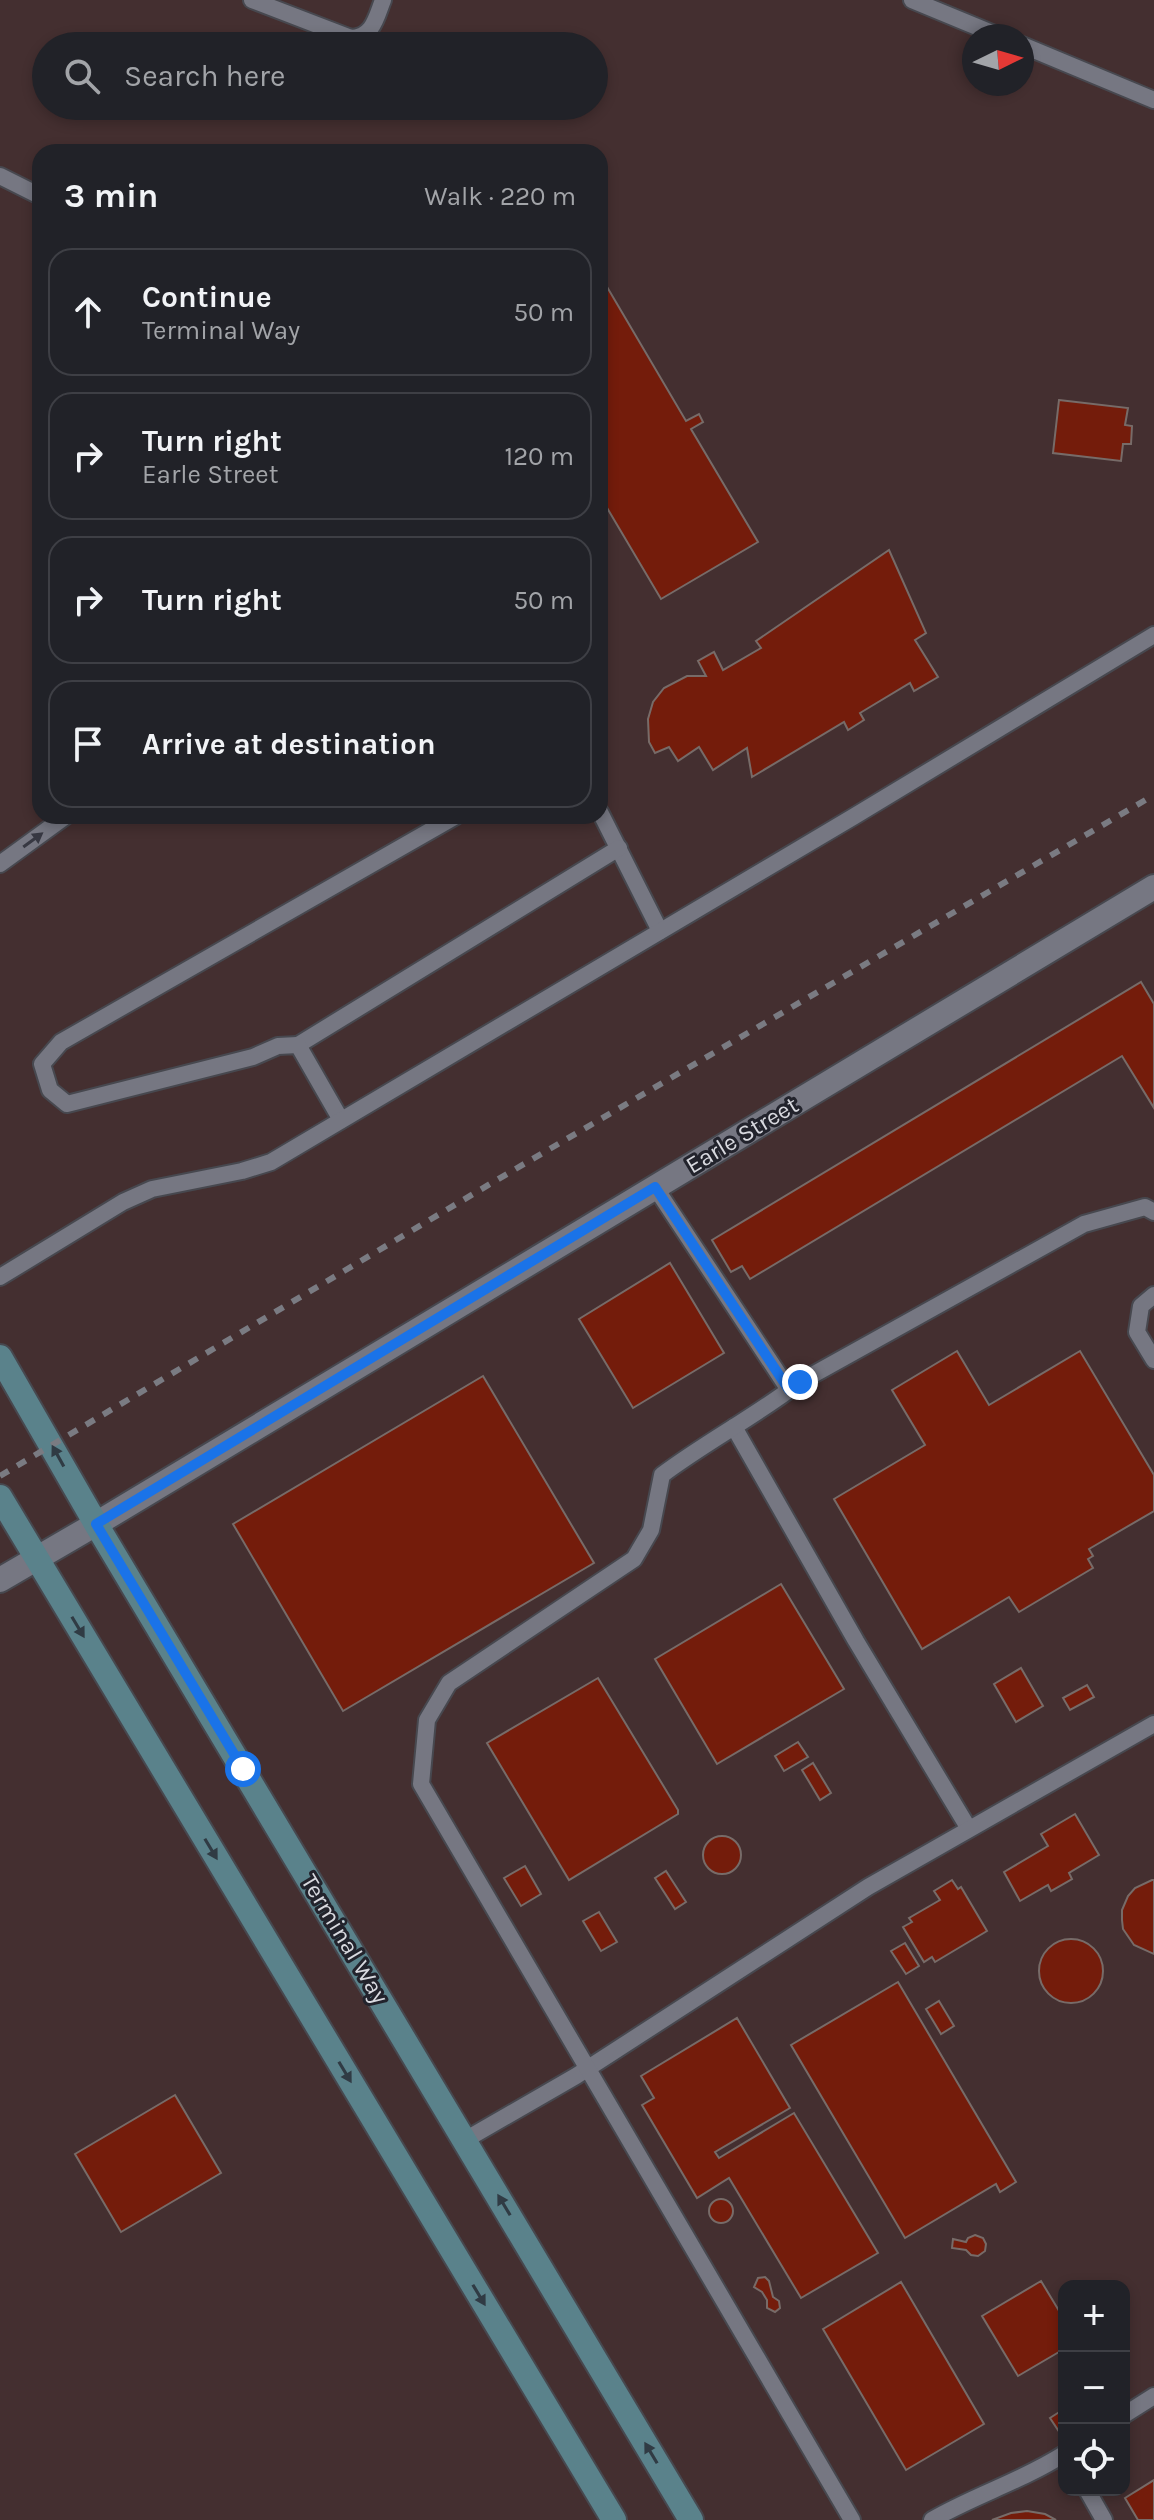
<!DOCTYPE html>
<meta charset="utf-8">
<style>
body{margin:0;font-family:Karla,sans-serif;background:#292a30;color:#f1f3f6}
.controls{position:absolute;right:24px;bottom:24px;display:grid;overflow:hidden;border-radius:16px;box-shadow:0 4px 12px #0003}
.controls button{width:72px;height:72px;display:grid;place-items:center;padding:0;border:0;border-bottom:2px solid #3e3f45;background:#212228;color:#f1f3f6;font:40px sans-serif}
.compass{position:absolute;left:962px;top:24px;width:72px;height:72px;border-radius:50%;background:#212228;box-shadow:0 4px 12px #0003;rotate:85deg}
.stop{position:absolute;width:24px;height:24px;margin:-18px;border:6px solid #1a73e8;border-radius:50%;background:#fff}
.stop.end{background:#1a73e8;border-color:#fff;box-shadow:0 2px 8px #0008}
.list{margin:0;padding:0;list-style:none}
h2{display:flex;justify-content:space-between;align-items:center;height:104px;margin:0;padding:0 32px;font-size:34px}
h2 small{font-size:26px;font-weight:400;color:#a2a4a8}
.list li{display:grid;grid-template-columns:52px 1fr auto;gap:24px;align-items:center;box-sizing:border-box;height:128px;margin:0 16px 16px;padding:0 16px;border:2px solid #3e3f45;border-radius:24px}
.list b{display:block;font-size:30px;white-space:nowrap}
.list p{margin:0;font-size:26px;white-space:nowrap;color:#a2a4a8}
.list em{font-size:26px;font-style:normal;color:#a2a4a8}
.icon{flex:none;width:44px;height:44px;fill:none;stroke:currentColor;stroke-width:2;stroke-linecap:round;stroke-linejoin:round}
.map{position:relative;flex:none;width:1154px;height:2520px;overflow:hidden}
.search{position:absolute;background:#212228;box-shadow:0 4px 12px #0003;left:32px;top:32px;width:576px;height:88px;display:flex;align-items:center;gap:20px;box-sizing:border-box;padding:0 28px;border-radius:44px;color:#a2a4a8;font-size:30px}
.panel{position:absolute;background:#212228;box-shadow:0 4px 12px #0003;left:32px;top:144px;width:576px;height:680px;border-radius:24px}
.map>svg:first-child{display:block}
</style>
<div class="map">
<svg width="1154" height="2520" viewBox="0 0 1154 2520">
<rect width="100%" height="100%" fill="#2c2d36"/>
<path fill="#442f30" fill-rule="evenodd" d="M0 0H1154V2520H0ZM974 36H1022V84H974ZM46 46H594V106H46ZM40 152H600V816H40ZM1064 2286H1124V2490H1064Z"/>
<g fill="#741c0b" stroke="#776b68" stroke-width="2">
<path d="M600 275 686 421 699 414 703 422 691 429 758 542 661 599 600 496Z"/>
<path d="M1059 400 1128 408 1125 425 1132 426 1131 444H1123L1121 461 1053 453Z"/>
<path d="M889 550 926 633 915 640 938 677 914 691 910 683 860 713 864 720 848 730 844 722 752 777 747 748 713 770 699 747 678 761 669 747 655 753 649 742 648 719 653 702 664 688 687 676H706L698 661 714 652 723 670 761 648 756 641Z"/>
<path d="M1141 982 1154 1004V1108L1122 1056 750 1279 742 1266 731 1272 712 1240Z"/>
<path d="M670 1263 724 1353 633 1408 579 1319Z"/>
<path d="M957 1351 989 1405 1080 1351 1154 1475V1511L1089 1549 1093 1556 1088 1559 1093 1568 1019 1612 1009 1597 922 1649 834 1499 925 1445 892 1390Z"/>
<path d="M483 1376 594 1563 343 1711 233 1524Z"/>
<path d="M781 1584 844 1689 717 1764 655 1659Z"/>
<path d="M1021 1668 1043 1706 1016 1722 994 1684Z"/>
<path d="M598 1678 678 1810V1814L569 1880 487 1743Z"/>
<path d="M1087 1685 1094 1697 1070 1710 1063 1698Z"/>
<path d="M798 1742 808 1757 784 1771 775 1756Z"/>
<path d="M813 1763 831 1793 820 1800 802 1770Z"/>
<path d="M1075 1814 1099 1855 1069 1873 1072 1879 1051 1891 1048 1885 1020 1901 1004 1872 1048 1846 1041 1834Z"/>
<circle cx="722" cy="1855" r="19"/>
<path d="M525 1866 541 1894 521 1906 504 1878Z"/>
<path d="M666 1871 686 1902 675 1909 655 1878Z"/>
<path d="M952 1880 958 1889 961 1887 987 1931 935 1962 932 1957 924 1962 903 1927 912 1922 909 1918 940 1900 934 1891Z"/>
<path d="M1152 1880H1154V1954L1134 1945 1123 1929 1122 1920V1910L1128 1896 1135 1888Z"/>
<path d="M599 1912 617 1942 601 1951 583 1921Z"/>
<circle cx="1071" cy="1971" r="32"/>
<path d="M905 1943 919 1966 906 1974 891 1951Z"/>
<path d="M898 1982 1016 2182 1000 2192 996 2184 905 2238 791 2045Z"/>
<path d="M939 2001 954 2026 941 2034 926 2009Z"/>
<path d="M737 2018 790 2108 715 2152 719 2158 794 2113 878 2253 801 2298 729 2178 697 2198 642 2105 654 2098 641 2076Z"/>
<path d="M175 2095 221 2173 121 2232 75 2154Z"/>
<circle cx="721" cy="2211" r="12"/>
<path d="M975 2235 983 2238 986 2244 985 2251 978 2256 971 2255 966 2250 952 2248 953 2239 966 2242 968 2238Z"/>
<path d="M765 2277 769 2281 773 2297 779 2301 780 2308 775 2312 767 2308V2300L762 2292 754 2287 758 2278Z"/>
<path d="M1041 2281 1064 2319V2349L1018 2376 982 2316Z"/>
<path d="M901 2282 984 2424 906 2470 823 2329Z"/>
<path d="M1064 2409V2430L1060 2433 1050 2418Z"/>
<path d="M1154 2480V2520H1138L1125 2498Z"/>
<path d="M1027 2511 1045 2514 1056 2520H992L1011 2513Z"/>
</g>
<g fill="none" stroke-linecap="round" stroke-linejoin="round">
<g stroke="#47484f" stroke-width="20">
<g id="service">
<path d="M252 0 351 38C373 37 376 18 383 0"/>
<path d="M912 0 999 36"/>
<path d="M1022 45 1154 100"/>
<path d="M0 176 40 196"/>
<path d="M600 812 660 931"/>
<path d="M0 864 66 816"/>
<path d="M298 1045 619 848"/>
<path d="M341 1120 298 1045 278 1046 253 1057 67 1104 50 1090 42 1064 61 1042 456 816"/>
<path d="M655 1187 789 1390"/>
<path d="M0 1277 123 1202 152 1189 242 1171 271 1162 853 817 1154 635"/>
<path d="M1154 1295 1141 1306 1137 1332 1154 1360"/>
<path d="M734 1427 856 1641 969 1829"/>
<path d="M465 2140 576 2076 868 1887 1154 1724"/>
<path d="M1124 2415 1154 2396"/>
<path d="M1087 2490 1104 2520"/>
<path d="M852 2520 421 1784 427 1720 449 1683 634 1559 651 1530 662 1475C706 1442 756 1416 800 1382L1084 1224 1145 1207 1154 1212"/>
<path d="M932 2520C975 2495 1022 2481 1064 2454"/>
</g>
</g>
<g stroke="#47484f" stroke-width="28">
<path id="minor" d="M96 1524 1154 887"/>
</g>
<g stroke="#47484f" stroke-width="28">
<path id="tertiary" d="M0 1580 96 1524"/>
</g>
<g stroke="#47484f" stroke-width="28">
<g id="secondary">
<path d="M0 1357 96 1524 691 2520"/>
<path d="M0 1497 614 2520"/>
</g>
</g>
<use href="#service" stroke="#767782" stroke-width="16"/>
<use href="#minor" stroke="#767782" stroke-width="24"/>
<use href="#tertiary" stroke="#767782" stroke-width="24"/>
<use href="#secondary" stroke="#5a828b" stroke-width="24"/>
<path stroke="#7a7b82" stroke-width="6" stroke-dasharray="10 10" stroke-linecap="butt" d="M0 1476 495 1181 1154 795"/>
</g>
<defs><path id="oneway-solid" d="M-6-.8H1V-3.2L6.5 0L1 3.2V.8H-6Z" transform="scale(2)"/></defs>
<use fill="#373842" href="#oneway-solid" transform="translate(33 840) rotate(-36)"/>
<g fill="#303b44">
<use href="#oneway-solid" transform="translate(58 1456) rotate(-119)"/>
<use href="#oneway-solid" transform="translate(78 1627) rotate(59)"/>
<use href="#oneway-solid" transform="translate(211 1849) rotate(59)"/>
<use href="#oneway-solid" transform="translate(345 2072) rotate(59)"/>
<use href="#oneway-solid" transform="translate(504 2205) rotate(-121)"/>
<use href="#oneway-solid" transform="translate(479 2295) rotate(59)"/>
<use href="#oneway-solid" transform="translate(651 2453) rotate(-121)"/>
</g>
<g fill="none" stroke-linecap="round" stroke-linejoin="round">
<path stroke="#1a73e8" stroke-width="10" d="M243 1769 96 1524 655 1187 789 1390 800 1382"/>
</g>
<g text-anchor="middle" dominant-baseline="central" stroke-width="6" stroke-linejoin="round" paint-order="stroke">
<g font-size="24" fill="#d8d9df" stroke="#22232c">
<text transform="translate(742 1135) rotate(-31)">Earle Street</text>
<text transform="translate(345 1939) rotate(59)">Terminal Way</text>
</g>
</g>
</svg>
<div class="controls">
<button>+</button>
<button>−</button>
<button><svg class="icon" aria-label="locate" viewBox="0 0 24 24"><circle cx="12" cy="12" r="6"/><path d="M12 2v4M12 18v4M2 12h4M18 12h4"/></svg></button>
</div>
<svg class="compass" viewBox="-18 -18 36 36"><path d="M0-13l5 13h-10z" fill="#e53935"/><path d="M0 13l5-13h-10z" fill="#a2a4a8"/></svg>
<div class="stop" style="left:243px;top:1769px"></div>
<div class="stop end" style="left:800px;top:1382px"></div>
<div class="search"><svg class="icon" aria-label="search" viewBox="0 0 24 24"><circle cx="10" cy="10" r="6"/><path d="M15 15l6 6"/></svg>Search here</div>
<section class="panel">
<h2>3 min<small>Walk · 220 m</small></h2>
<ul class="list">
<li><svg class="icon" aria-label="ahead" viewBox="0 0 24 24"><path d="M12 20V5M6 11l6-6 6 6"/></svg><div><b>Continue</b><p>Terminal Way</p></div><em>50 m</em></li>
<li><svg class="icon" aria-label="right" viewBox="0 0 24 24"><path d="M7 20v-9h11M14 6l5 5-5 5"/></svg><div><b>Turn right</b><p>Earle Street</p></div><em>120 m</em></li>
<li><svg class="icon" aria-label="right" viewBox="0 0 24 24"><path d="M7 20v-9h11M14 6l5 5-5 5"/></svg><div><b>Turn right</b></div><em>50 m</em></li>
<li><svg class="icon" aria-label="arrive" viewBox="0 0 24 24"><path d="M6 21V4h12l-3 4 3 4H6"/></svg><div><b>Arrive at destination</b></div></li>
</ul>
</section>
</div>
